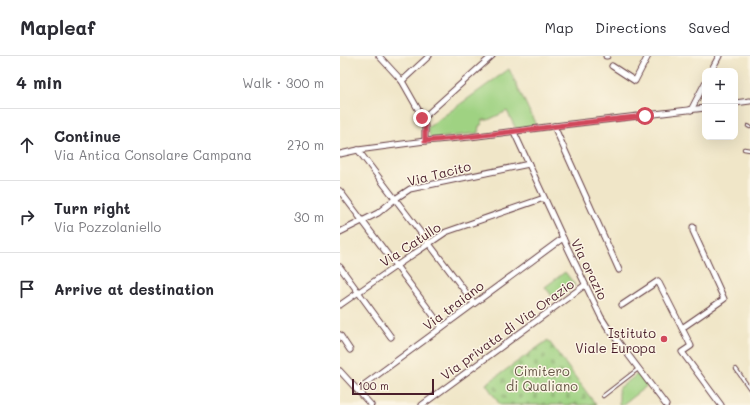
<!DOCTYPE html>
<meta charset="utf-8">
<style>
body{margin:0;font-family:Mali,sans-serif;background:#f2f2f3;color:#2b2b33}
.controls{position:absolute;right:12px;top:12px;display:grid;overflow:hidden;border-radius:8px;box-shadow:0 4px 16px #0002}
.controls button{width:36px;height:36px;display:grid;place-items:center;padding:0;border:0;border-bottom:1px solid #e1e1e2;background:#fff;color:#2b2b33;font:20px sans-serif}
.scale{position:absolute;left:12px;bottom:10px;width:82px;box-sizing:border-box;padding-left:4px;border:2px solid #4a1f2b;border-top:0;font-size:11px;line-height:14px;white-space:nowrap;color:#4a1f2b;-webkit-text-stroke:3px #fcf5e5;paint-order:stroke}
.stop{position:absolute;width:12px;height:12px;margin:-9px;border:3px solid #d1495b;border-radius:50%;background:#fff}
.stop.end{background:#d1495b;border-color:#fff;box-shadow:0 1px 4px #0008}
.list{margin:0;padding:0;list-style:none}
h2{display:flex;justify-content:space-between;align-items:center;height:52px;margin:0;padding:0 16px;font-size:17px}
h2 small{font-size:13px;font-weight:400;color:#7c7c81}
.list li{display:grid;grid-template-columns:26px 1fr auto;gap:12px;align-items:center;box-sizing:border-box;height:72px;padding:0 16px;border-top:1px solid #e1e1e2}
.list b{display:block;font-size:15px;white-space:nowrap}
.list p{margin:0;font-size:13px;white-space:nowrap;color:#7c7c81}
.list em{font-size:13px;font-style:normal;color:#7c7c81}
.icon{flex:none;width:22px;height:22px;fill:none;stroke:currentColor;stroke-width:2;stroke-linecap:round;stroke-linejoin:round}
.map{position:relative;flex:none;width:410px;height:349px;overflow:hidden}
header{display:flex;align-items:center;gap:24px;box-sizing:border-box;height:56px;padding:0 20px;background:#fff;border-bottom:1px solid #e1e1e2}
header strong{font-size:19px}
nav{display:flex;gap:22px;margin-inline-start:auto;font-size:14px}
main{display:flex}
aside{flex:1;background:#fff}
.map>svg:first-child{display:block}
</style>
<header>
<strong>Mapleaf</strong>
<nav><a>Map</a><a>Directions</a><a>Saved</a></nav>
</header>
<main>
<aside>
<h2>4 min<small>Walk · 300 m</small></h2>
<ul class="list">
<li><svg class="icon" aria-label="ahead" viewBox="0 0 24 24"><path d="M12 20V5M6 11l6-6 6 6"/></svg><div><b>Continue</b><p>Via Antica Consolare Campana</p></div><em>270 m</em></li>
<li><svg class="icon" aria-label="right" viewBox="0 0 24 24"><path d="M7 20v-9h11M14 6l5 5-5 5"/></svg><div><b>Turn right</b><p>Via Pozzolaniello</p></div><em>30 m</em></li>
<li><svg class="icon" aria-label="arrive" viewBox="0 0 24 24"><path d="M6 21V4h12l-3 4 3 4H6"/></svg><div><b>Arrive at destination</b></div></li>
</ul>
</aside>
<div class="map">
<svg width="410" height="349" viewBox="0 0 410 349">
<defs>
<pattern id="cemetery-stones" width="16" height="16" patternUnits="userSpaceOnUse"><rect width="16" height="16" fill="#9fd282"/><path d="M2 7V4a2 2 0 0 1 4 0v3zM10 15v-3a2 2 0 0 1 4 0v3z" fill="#8ab470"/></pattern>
</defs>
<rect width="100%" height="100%" fill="#fcf5e5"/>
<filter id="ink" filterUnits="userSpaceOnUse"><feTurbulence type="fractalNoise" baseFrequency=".025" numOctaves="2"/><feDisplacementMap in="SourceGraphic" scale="8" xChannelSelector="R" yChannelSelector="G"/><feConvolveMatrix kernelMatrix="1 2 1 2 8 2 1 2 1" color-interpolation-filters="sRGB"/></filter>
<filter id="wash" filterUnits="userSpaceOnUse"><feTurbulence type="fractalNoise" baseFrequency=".012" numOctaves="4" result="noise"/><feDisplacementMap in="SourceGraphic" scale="16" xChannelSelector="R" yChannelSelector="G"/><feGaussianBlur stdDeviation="0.9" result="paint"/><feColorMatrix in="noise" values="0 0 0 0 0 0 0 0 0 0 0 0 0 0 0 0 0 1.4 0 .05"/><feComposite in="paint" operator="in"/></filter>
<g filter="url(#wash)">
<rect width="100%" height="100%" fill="#f0e6c8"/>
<g fill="#9fd282" stroke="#747856">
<path d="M169 13 196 69 176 73 167 55 148 64H143L141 69 139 70 138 77 91 83 87 72Z"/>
<path d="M225 216 235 229 216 245 205 231Z"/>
<path d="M299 317 308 329 282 349H279V337L278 333Z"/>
</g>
<path fill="url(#cemetery-stones)" stroke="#747856" d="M208 284 256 349H160L146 328Z"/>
</g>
<g filter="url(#ink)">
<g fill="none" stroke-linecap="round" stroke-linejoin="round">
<g stroke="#633d43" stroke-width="4.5">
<g id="service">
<path d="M408 70 410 71"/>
<path d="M404 93 410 94"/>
<path d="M396 313 410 333"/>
<path d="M263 340 298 313"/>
</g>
</g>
<g stroke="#633d43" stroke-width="7">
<g id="minor">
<path d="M39 0 62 25 83 62 85 70V85"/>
<path d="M266 0H267"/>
<path d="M272 10 295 25 308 0"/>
<path d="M371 15 379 0"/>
<path d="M62 25 89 0"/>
<path d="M395 47 410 45"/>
<path d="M351 54 365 27"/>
<path d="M83 62 152 0"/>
<path d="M214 70 279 214"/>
<path d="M174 76 223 182 261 261 268 272 326 349"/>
<path d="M18 94 134 247"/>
<path d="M0 98 18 94 85 85 130 81 214 70 365 52"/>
<path d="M0 135 102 271"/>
<path d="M0 176 38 157 55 143 70 133 189 108"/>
<path d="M0 211 51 281"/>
<path d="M0 249 56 210 106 176 204 142"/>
<path d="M282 249 318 225 351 290 342 296 381 349"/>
<path d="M342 272 384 243 353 175V171"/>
<path d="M0 279 10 294"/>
<path d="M0 315 31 349"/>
<path d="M17 334 223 182"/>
<path d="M82 349 245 229"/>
</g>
</g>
<use href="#service" stroke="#fff" stroke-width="2.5"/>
<use href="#minor" stroke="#fff" stroke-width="5"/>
</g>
</g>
<g fill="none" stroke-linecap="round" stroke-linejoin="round" filter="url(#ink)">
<path stroke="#d1495b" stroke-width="5" d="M82 62 85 70V85C158 79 231 67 305 60"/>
</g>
<circle fill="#d1495b" stroke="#fcf5e5" stroke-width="1.5" cx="324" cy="283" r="4"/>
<g text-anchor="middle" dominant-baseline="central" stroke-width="3" stroke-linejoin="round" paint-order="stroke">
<g font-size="13" fill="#4a1f2b" stroke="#fcf5e5">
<text transform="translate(99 117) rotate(-14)">Via Tacito</text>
<text transform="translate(70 188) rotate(-33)">Via Catullo</text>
<text transform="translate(250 213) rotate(64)">Via orazio</text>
<text transform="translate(113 249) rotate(-37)">Via traiano</text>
<text transform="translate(167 273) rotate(-36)">Via privata di Via Orazio</text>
</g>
<g font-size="13" fill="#4a1f2b" stroke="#fcf5e5" text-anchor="end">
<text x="316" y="276">Istituto<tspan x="316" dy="15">Viale Europa</tspan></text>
</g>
<g font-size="13" fill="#645545" stroke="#fcf5e5">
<text x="202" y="314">Cimitero<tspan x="202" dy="15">di Qualiano</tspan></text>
</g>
</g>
</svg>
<div class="controls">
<button>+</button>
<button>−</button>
</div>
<div class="scale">100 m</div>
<div class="stop" style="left:305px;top:60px"></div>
<div class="stop end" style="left:82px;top:62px"></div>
</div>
</main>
